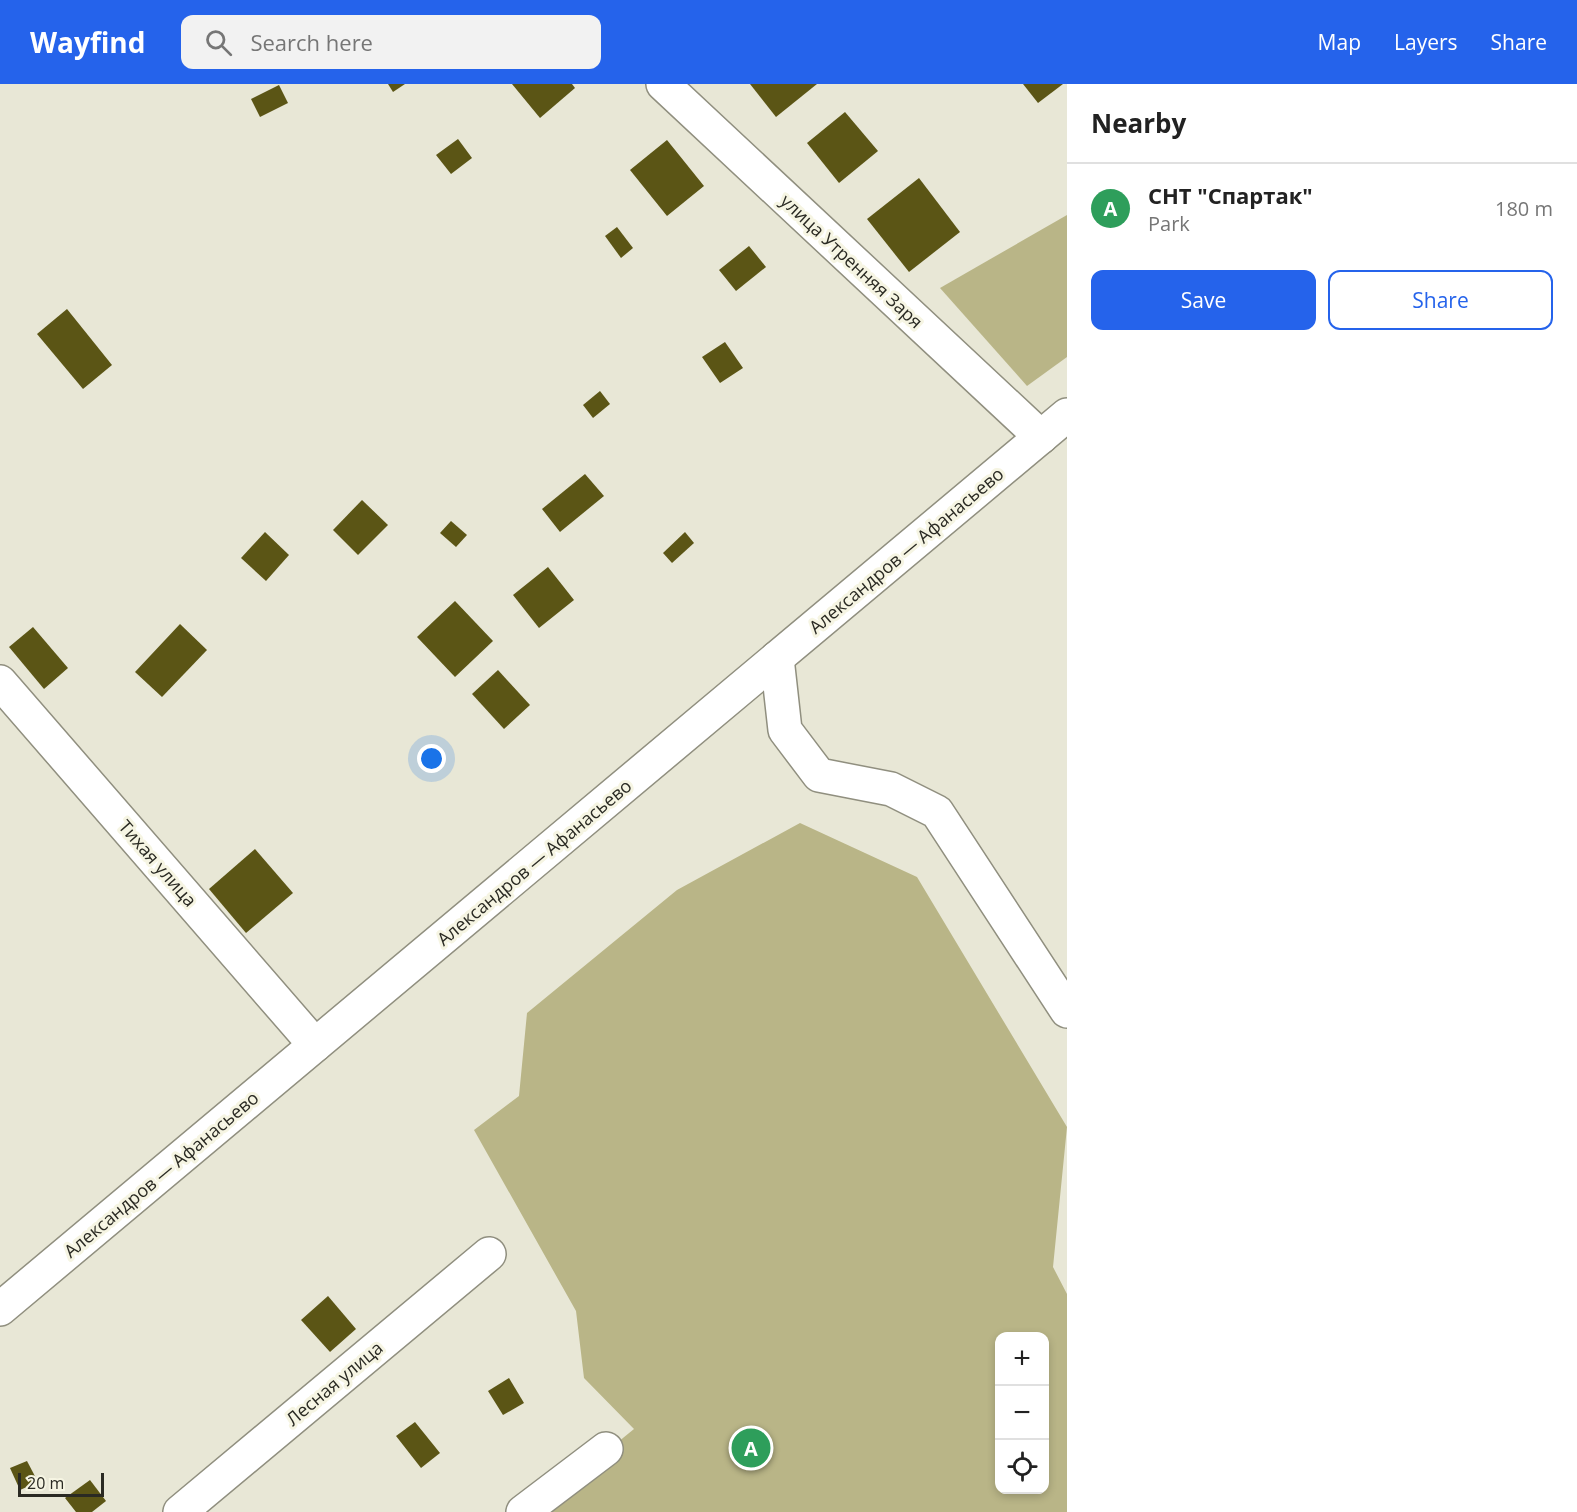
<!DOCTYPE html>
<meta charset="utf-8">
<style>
body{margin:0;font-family:"Open Sans",sans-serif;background:#f2f2f2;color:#222}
.controls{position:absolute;right:18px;bottom:18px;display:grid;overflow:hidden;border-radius:12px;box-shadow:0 3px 9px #0003}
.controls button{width:54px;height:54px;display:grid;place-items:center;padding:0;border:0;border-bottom:2px solid #e0e0e0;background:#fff;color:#222;font:30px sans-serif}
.scale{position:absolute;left:18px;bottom:15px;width:86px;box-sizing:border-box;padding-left:6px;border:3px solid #2a2a23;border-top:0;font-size:16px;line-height:21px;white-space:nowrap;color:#2a2a23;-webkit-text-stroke:4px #f6f5e3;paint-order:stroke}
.you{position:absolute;left:432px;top:675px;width:21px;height:21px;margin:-15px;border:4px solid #fff;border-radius:50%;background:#1a73e8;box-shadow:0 0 0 9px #1a73e833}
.badge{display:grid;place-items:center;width:39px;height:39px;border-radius:50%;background:#2563eb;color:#fff;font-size:20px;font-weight:700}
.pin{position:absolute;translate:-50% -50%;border:3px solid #fff;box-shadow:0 2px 6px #0006}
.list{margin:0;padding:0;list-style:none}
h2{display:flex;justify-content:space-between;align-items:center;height:78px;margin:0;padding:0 24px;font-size:26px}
h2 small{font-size:20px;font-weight:400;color:#767676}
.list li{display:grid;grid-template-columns:39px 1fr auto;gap:18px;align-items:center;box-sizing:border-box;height:90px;padding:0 24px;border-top:2px solid #e0e0e0}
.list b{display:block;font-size:22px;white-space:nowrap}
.list p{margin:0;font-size:20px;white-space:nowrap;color:#767676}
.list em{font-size:20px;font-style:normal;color:#767676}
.actions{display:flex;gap:12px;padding:18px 24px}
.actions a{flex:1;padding:14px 0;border:2px solid #2563eb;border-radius:12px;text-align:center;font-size:21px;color:#2563eb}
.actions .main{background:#2563eb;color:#fff}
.icon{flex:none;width:33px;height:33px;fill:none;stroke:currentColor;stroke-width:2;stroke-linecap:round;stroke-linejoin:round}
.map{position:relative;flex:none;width:1067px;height:1428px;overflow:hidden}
header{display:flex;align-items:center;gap:36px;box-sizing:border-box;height:84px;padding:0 30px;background:#2563eb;color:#fff}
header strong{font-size:28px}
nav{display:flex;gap:33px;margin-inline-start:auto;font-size:21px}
.search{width:420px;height:54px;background:#f2f2f2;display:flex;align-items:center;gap:15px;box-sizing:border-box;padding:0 21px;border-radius:12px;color:#767676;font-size:22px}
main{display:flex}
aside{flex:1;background:#fff}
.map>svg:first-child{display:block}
</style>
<header>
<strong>Wayfind</strong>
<div class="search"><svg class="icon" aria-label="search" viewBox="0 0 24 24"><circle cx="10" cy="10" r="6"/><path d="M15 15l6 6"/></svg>Search here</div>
<nav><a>Map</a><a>Layers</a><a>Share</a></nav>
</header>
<main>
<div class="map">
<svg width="1067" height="1428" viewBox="0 0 1067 1428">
<rect width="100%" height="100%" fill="#e8e7d6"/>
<g fill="#b9b587" fill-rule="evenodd">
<path d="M1067 131V273L1027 302 940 204Z"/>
<path d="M800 739 917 793 1067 1043 1053 1183 1067 1210V1428H532L634 1345 584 1294 576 1227 474 1046 519 1012 527 929 677 806ZM999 1252H1044V1406H999Z"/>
</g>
<g fill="#5b5515">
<path d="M388 0H405L393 8Z"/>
<path d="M512 0H572L575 4 540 34Z"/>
<path d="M750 0H817L776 33Z"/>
<path d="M1023 0H1063L1038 19Z"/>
<path d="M279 1 288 19 260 33 251 15Z"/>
<path d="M845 28 878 67 839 99 807 59Z"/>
<path d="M458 55 472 74 451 90 436 71Z"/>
<path d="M667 56 704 102 667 132 630 86Z"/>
<path d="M919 94 960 148 909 188 867 135Z"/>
<path d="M617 143 633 164 621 174 605 152Z"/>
<path d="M749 162 766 183 736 207 719 186Z"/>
<path d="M67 225 112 281 83 305 37 250Z"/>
<path d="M725 258 743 284 720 299 702 273Z"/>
<path d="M600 307 610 320 593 334 583 321Z"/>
<path d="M585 390 604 412 560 448 542 425Z"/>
<path d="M362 416 388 441 358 471 333 446Z"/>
<path d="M451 437 467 451 456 463 440 449Z"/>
<path d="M265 448 289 471 266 497 241 474Z"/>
<path d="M685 448 694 459 672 479 663 469Z"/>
<path d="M548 483 574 516 539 544 513 511Z"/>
<path d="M455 517 493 557 455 593 417 553Z"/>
<path d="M180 540 207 566 162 613 135 588Z"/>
<path d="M33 543 68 584 44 605 9 563Z"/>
<path d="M498 586 530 621 504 645 472 610Z"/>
<path d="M255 765 293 809 246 849 209 805Z"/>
<path d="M328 1212 356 1245 330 1268 301 1236Z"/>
<path d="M509 1294 524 1319 503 1331 488 1307Z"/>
<path d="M415 1338 440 1369 421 1384 396 1352Z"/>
<path d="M27 1377 38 1398 20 1406 10 1384Z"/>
<path d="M90 1396 106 1417 92 1428H76L65 1414Z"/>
</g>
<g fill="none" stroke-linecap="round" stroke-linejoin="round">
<g stroke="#908f7f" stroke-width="36">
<g id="minor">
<path d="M663 0 1041 353"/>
<path d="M777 574 785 646 819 691 891 705 937 728 1067 927"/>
<path d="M0 598 315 961"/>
<path d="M0 1225 1067 331"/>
<path d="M180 1428 489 1170"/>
<path d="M523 1428 606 1365"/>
</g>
</g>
<use href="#minor" stroke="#fff" stroke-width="33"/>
</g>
<g text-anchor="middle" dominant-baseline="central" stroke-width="6" stroke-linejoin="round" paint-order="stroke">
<g font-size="18" fill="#2a2a23" stroke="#f6f5e3">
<text transform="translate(852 177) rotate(43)">улица Утренняя Заря</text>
<text transform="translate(906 466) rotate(-40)">Александров — Афанасьево</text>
<text transform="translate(534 778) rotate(-40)">Александров — Афанасьево</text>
<text transform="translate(158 779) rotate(49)">Тихая улица</text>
<text transform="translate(161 1090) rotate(-40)">Александров — Афанасьево</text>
<text transform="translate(334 1299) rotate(-40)">Лесная улица</text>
</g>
</g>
</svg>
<div class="controls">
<button>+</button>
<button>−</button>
<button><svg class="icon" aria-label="locate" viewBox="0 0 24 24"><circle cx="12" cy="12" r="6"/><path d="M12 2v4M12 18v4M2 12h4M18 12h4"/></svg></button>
</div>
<div class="scale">20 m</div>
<div class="you"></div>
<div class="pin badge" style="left:751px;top:1364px;background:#2e9e5b">A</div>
</div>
<aside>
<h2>Nearby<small></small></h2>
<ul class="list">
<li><span class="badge" style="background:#2e9e5b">A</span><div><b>СНТ &quot;Спартак&quot;</b><p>Park</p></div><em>180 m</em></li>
</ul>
<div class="actions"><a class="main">Save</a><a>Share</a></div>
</aside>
</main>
